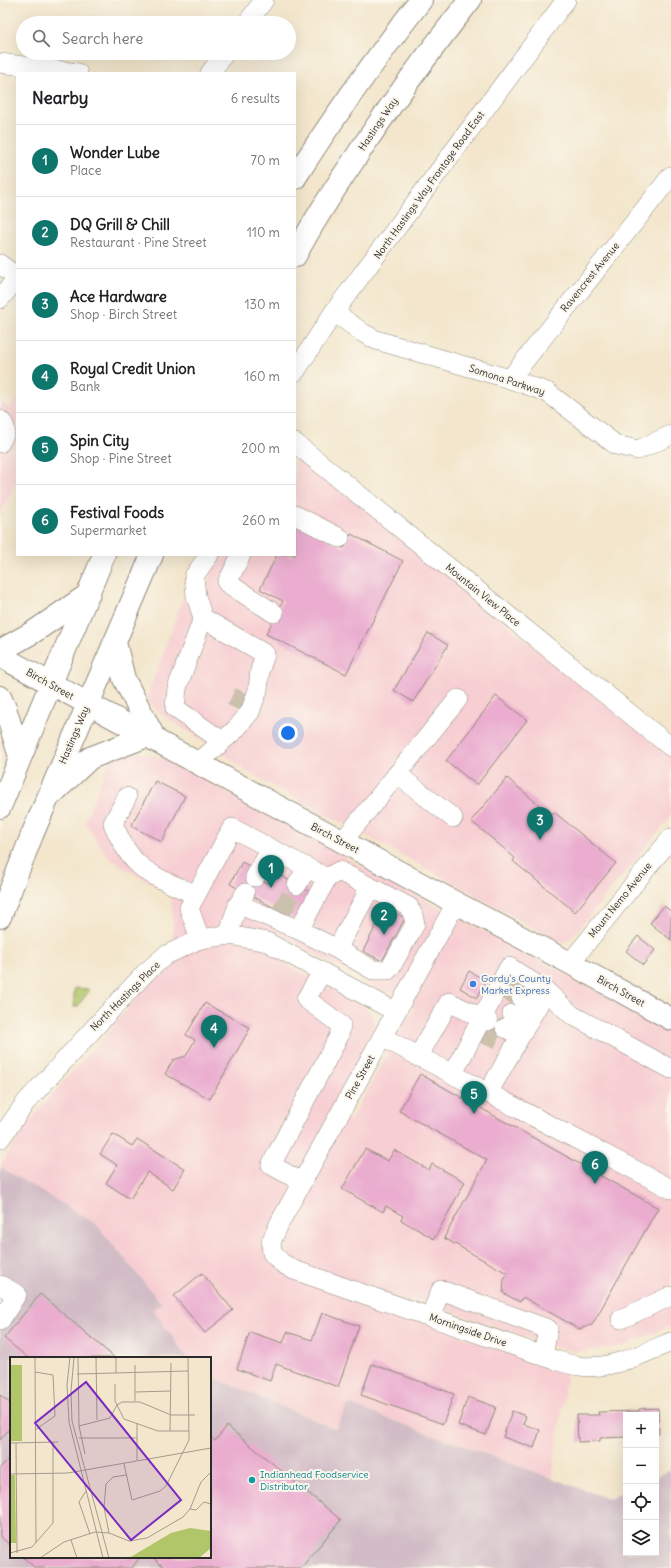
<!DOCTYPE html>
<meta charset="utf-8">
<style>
body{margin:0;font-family:Delius,sans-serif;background:#f6f6f6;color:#202124}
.controls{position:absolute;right:12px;bottom:12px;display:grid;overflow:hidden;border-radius:0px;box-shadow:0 4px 16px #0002}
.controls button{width:36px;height:36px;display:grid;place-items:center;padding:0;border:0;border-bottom:1px solid #e0e0e0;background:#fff;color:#202124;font:20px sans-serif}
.you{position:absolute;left:288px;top:733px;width:14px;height:14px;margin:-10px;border:3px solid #fff;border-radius:50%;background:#1a73e8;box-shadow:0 0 0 6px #1a73e833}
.badge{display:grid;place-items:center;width:26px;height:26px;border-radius:50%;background:#0f766e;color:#fff;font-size:13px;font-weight:700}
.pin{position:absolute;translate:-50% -33px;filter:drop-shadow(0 1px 2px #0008)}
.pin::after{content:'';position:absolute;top:21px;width:14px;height:12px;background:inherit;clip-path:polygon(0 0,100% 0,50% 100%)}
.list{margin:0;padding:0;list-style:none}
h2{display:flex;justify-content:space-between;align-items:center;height:52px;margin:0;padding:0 16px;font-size:17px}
h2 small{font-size:13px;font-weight:400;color:#757577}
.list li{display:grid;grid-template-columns:26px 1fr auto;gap:12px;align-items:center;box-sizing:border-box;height:72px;padding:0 16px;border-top:1px solid #e0e0e0}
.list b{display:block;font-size:15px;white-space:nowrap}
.list p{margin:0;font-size:13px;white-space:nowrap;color:#757577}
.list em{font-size:13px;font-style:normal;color:#757577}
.icon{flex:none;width:22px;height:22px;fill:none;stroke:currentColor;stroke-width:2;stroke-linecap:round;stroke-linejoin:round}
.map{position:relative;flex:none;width:671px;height:1568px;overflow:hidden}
.search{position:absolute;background:#fff;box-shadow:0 4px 16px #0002;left:16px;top:16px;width:280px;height:44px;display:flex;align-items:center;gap:10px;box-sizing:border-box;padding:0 14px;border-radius:22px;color:#757577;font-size:15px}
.panel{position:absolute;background:#fff;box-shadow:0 4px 16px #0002;left:16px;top:72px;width:280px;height:484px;border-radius:0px}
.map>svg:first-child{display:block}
</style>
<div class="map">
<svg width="671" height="1568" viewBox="0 0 671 1568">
<rect width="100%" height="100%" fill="#fbf7ec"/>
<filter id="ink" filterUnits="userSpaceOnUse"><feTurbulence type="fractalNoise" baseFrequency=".025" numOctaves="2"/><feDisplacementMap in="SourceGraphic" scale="8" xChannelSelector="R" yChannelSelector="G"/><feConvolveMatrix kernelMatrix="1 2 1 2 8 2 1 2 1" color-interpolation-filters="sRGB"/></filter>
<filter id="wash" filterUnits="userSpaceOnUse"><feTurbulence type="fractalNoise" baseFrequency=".012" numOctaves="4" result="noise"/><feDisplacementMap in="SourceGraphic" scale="16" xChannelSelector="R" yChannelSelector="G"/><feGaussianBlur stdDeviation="0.9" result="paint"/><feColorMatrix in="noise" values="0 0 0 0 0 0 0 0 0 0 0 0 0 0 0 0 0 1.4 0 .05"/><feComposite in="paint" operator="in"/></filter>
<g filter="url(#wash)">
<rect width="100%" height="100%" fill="#f3e6cc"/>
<g fill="#f7cfd2" fill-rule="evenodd">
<path d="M17 396V480L0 514V402L10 409Z"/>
<path d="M295 452 581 685 671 757V816L573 936 565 942H560L426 868 249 773 215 747 169 720 159 713 146 700 185 594 189 595 205 589 219 555H295Z"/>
<path d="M137 753 159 757 180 766 341 855 671 1031V1326L625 1345 587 1351H573L552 1346 412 1298 402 1316 567 1371 552 1478 348 1404 337 1429 210 1376V1358H187L153 1310 162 1304 96 1224 0 1167 21 1132 38 1111 67 1077 100 1042 143 990 165 968 175 962 171 895 110 859 85 823 110 758 125 754ZM295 943 415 1009 405 1021 350 1121 330 1112 374 1029 375 1020 370 1012 359 1003 284 963Z"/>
</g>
<path fill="#d2bdc6" d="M0 1167 96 1224 162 1304 153 1310 187 1358H11V1557H210V1376L336 1429 348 1404 609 1499 626 1491V1553H656V1477L671 1470V1568H0Z"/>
<path fill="#b1c569" stroke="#6e784a" d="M75 988 88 989 89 991 77 1007H74V991Z"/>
<g id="blocks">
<g fill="#eaadcf">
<path d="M295 523 344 548 351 534 403 561 346 674 266 634 283 601 260 589 277 555H295Z"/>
<path d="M428 633 448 645 413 702 394 690Z"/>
<path d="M496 696 527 720 477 785 446 761Z"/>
<path d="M507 778 551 815 554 812 616 863 575 912 513 861 515 858 471 821Z"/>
<path d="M155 781 185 796 162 842 131 826Z"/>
<path d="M242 862 253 868 250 874 268 884 274 872 310 892 295 919 230 884Z"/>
<path d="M664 906 671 911V940L650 923Z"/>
<path d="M385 908 405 918 382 961 363 951Z"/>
<path d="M638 936 655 950 643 965 626 951Z"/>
<path d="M469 971 486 981 477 998 460 988Z"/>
<path d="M205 1003 250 1028 210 1099 165 1074 173 1060 186 1056 195 1040 186 1035Z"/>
<path d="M420 1074 658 1208 592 1325 579 1329 523 1297 520 1302 503 1293 504 1279 507 1273 444 1238 487 1160 399 1111Z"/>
<path d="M113 1134 132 1146 137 1139 185 1169 173 1189 147 1172 130 1199 106 1183 117 1165 100 1154Z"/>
<path d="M365 1149 388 1161 394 1150 429 1170 432 1164 465 1182 434 1239 401 1220 403 1216 386 1206 383 1212 342 1189Z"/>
<path d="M202 1273 233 1310 205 1333 174 1296Z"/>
<path d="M40 1294 94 1340 115 1358H28L4 1338Z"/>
<path d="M322 1313 359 1326 338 1387 276 1364 270 1381 237 1369 250 1332 283 1343 287 1332 312 1340Z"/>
<path d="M372 1364 454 1394 443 1424 361 1395Z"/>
<path d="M0 1395 11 1404V1427L0 1440Z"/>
<path d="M468 1397 496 1407 486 1435 458 1425Z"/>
<path d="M658 1408 659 1434H656V1415H626V1437L600 1438V1441L578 1442 577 1415H599L598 1412 639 1411V1409Z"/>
<path d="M512 1411 526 1416 523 1424 540 1430 534 1448 503 1437Z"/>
<path d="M227 1426 341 1520 301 1568H165L152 1557H210V1436L215 1441Z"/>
<path d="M11 1456V1546L0 1536V1468Z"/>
<path d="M23 1557H140L132 1568H35Z"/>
</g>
</g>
</g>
<g filter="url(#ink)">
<use href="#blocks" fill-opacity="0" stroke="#8f887c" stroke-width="1"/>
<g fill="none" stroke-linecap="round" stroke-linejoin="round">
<g stroke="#cbc1ac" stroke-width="19" stroke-dasharray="19 10" stroke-linecap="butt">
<path d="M236 709 244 692"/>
<path d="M281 912 297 885"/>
<path d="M506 990 521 998"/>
<path d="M482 1033 498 1040"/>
</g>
<g stroke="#8f887c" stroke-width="20">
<g id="minor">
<path d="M247 23 264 0"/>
<path d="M0 63 78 73"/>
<path d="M210 73 225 53"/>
<path d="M0 264 17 277"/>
<path d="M0 299 17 278"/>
<path d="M334 312 363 333 376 340 510 379 547 392 616 445 638 450 671 435"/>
<path d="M295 372 334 312 566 0"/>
<path d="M510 379 671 176"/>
<path d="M0 420C9 428 5 434 0 443"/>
<path d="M295 443 671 747"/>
<path d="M295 515 340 538"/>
<path d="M241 555 227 583 274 613"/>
<path d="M203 618 196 596 194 576 209 555"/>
<path d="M198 763 236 729 250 712 258 690 260 670 265 654 203 618 177 688 175 708 222 741"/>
<path d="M397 774 453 818"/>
<path d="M127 797 113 823C119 838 127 854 139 865 155 879 177 886 196 895"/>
<path d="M342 842 458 699"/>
<path d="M255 877 271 849"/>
<path d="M297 885 307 868"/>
<path d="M456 903 280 1222 271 1242 272 1253 282 1263 294 1270 558 1361C565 1363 572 1365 579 1366 608 1371 645 1353 671 1342"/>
<path d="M238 904 299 930"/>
<path d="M229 935C232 919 237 906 245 893"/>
<path d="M200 939 189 908 232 828 327 878 299 930 337 949 373 970H388L392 965 415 924 413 915 409 907 339 871 327 878"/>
<path d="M337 949 370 888"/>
<path d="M570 963 671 838"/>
<path d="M521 998 537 1007"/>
<path d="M512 1014 529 1022"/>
<path d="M505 1028 521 1035"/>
<path d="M382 1037 671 1189"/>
<path d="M418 1057 449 1002 488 1021"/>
<path d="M452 1075 509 967 546 991 572 1015 671 1069"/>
<path d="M488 1093 546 991"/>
<path d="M0 1139 26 1102 145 973 166 955 200 939 229 935 267 942 396 1012"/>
<path d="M302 1182 271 1165 339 1036 341 1025 306 999 322 972"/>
<path d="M0 1285 17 1294 0 1321"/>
<path d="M430 1317 441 1290 548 1329 543 1356"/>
<path d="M621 1319 671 1296"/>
</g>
</g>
<g stroke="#8f887c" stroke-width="24">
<g id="major">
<path d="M295 178C334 116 377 57 421 0"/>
<path d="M295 256C313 222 333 191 354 160 390 105 429 52 470 0"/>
<path d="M115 642 124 679 156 741"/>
<path d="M0 651 35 631 89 594"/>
<path d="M0 656 456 903 570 963 671 1019"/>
<path d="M0 697 5 708 20 757"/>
<path d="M53 793 90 758 147 736"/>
<path d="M0 807 104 555"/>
<path d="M0 917 32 835 152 555"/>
</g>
</g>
<use href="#minor" stroke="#fff" stroke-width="19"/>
<use href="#major" stroke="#fff" stroke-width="22"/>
</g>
</g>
<circle fill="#3f7fe0" stroke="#fbf7ec" stroke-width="1.5" cx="473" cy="984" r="4"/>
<circle fill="#0f9aa8" stroke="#fbf7ec" stroke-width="1.5" cx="252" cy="1480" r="4"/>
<g text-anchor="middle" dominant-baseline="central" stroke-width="4" stroke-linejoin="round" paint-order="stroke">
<g font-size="10" fill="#2b2b2b" stroke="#fbf7ec">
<text transform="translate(378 124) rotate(-56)">Hastings Way</text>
<text transform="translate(429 185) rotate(-54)">North Hastings Way Frontage Road East</text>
<text transform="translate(590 277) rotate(-51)">Ravencrest Avenue</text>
<text transform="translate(507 380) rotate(18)">Somona Parkway</text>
<text transform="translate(483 595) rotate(39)">Mountain View Place</text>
<text transform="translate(50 684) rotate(29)">Birch Street</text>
<text transform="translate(74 735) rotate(-67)">Hastings Way</text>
<text transform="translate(335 838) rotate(28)">Birch Street</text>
<text transform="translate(620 900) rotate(-51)">Mount Nemo Avenue</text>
<text transform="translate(621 991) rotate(29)">Birch Street</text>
<text transform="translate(125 996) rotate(-45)">North Hastings Place</text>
<text transform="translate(360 1077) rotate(-61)">Pine Street</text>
<text transform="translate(468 1330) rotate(19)">Morningside Drive</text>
</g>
<g font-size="10" fill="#366cbe" stroke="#fbf7ec" text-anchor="start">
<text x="481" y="978">Gordy's County<tspan x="481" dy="12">Market Express</tspan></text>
</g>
<g font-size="10" fill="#0d838f" stroke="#fbf7ec" text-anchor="start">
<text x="260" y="1474">Indianhead Foodservice<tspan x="260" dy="12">Distributor</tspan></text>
</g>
</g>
<g transform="translate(10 1357)">
<rect width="201" height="201" fill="#f3e6cc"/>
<path d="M0 8H12V84H0ZM0 118H5L6 186H0ZM180 171 201 174V191L189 201H119L161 176Z" fill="#b1c569"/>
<path fill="none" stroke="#a39b8c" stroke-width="1" d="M25 0 26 186M60 0 57 28 59 65 93 201M64 0 61 34 62 64 99 201M68 0 69 69 75 97M86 0 87 63M25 15 43 18 45 59 25 73M106 16V1M67 17 178 14M105 27V44L114 62 148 74H179M125 35 161 34M125 44V8M69 69 100 61 107 48 112 45H130L161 58H185M160 74 161 6M69 81H127M0 86 48 85M6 86 7 196M127 103V66M114 107 122 143 150 134 156 129 179 83 178 0M0 117 58 116 201 91M76 134 69 145 80 177M180 152 186 153 194 145 201 147M99 176 94 150 96 127 103 120 116 118M61 183 67 201M0 196 22 190 43 166V85M30 201 54 185 85 175 99 176 119 184 137 181 173 160 180 152 191 125 201 115"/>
<path fill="#7b2cbf" fill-opacity="0.15" stroke="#7b2cbf" stroke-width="2" d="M76 25 171 143 121 183 25 66Z"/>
<rect width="201" height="201" fill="none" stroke="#2b2b2b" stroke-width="2"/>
</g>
</svg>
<div class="controls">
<button>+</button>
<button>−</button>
<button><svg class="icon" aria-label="locate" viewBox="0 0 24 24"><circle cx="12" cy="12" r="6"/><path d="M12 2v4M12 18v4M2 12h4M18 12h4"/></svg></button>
<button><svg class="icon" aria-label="layers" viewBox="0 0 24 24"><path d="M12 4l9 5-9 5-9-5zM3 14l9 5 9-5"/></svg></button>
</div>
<div class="you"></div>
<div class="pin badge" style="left:271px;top:888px">1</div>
<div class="pin badge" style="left:384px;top:935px">2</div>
<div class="pin badge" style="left:540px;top:840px">3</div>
<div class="pin badge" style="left:214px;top:1048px">4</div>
<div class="pin badge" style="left:474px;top:1114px">5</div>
<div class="pin badge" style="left:595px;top:1184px">6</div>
<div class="search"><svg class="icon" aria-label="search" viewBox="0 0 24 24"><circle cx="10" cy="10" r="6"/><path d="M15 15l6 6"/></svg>Search here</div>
<section class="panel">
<h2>Nearby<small>6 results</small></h2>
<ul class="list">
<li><span class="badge">1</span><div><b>Wonder Lube</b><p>Place</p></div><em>70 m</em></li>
<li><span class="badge">2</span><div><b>DQ Grill &amp; Chill</b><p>Restaurant · Pine Street</p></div><em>110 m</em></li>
<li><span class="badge">3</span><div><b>Ace Hardware</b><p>Shop · Birch Street</p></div><em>130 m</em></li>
<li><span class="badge">4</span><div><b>Royal Credit Union</b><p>Bank</p></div><em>160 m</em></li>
<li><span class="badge">5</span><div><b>Spin City</b><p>Shop · Pine Street</p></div><em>200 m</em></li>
<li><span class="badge">6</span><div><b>Festival Foods</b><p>Supermarket</p></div><em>260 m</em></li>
</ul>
</section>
</div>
